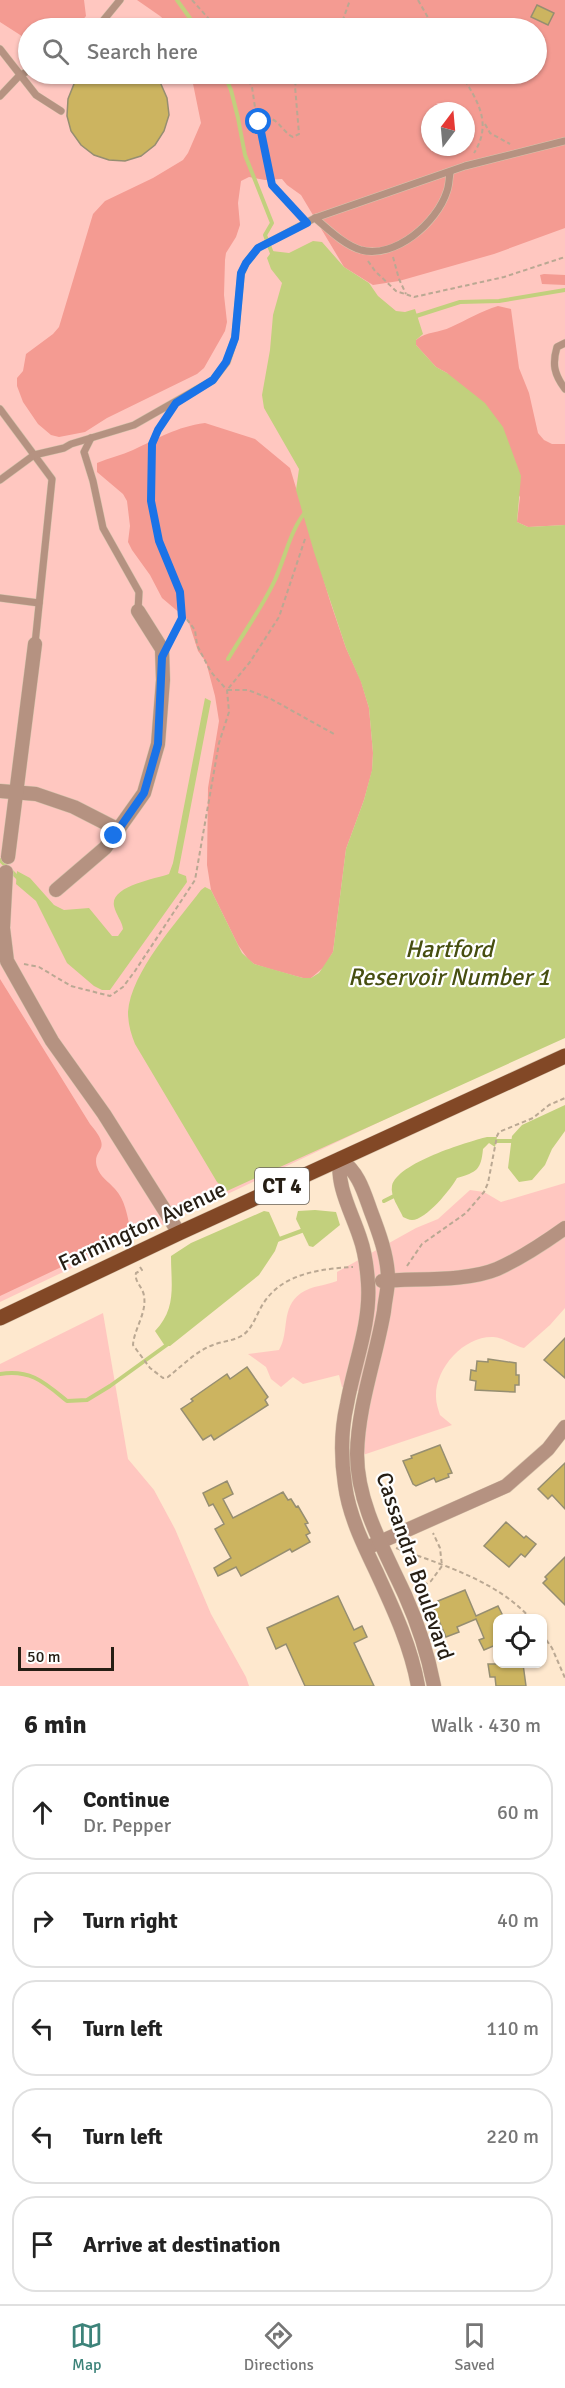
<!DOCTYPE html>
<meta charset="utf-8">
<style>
body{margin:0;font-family:Signika,sans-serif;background:#f6f6f6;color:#222}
.controls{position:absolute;right:18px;bottom:18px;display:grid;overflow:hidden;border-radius:12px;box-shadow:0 2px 4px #0004}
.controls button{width:54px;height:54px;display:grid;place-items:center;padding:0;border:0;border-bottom:2px solid #e0e0e0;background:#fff;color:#222;font:30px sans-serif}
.compass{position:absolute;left:421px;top:102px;width:54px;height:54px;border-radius:50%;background:#fff;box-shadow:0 2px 4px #0004;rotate:16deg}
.scale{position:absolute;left:18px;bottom:15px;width:96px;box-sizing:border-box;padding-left:6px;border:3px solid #261e14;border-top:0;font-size:16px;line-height:21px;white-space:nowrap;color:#261e14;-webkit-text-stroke:4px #fff;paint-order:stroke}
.stop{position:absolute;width:18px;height:18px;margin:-14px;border:4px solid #1a73e8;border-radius:50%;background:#fff}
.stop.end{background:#1a73e8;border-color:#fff;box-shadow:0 2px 6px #0008}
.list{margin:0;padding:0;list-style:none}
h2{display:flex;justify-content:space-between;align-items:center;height:78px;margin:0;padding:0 24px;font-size:26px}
h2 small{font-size:20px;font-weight:400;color:#767676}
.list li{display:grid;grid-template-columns:39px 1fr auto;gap:18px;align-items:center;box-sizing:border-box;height:96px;margin:0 12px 12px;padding:0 12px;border:2px solid #e0e0e0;border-radius:24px}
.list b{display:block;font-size:22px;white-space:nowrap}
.list p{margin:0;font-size:20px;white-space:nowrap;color:#767676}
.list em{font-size:20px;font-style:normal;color:#767676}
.icon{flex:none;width:33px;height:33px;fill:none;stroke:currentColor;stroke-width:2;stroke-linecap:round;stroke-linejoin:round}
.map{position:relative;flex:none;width:565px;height:1686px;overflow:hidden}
.search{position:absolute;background:#fff;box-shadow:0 2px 4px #0004;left:18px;right:18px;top:18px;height:66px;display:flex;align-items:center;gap:15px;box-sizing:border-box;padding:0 21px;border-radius:33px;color:#767676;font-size:22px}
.sheet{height:618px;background:#fff}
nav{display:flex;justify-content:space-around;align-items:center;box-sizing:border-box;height:84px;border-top:2px solid #e0e0e0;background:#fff;font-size:16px;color:#767676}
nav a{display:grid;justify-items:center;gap:3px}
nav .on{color:#3d837a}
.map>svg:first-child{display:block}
</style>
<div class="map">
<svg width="565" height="1686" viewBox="0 0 565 1686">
<rect width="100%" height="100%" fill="#fee8ce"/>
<g fill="#ffc7c0" fill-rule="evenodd">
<path d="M0 0H565V1034L0 1302ZM28 28H536V74H28ZM430 111H466V147H430Z"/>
<path d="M565 1183V1308L550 1325 524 1348C514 1346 503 1337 493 1337 464 1336 435 1368 436 1397 436 1403 438 1409 440 1415L452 1425 357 1457 366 1393 342 1387 339 1375 303 1384 293 1377 281 1387 271 1379 266 1367 248 1354 279 1350C290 1332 280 1308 301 1293 313 1285 325 1286 337 1281V1272L416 1228 438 1219 470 1190 484 1192 501 1202Z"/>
<path d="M103 1313 128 1459 154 1490 175 1529 211 1614 246 1677 249 1686H0V1364Z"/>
</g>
<g fill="#f49b92" fill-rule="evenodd">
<path d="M0 0H84L86 16 76 28H28V40L0 22Z"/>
<path d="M137 0H565V228L494 254 399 281 373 285 344 267 301 195 287 185 282 179 265 180 249 177 241 181 238 203 240 225 236 237 226 253 225 260 224 295 227 322 225 331 204 368 197 374 107 418 85 432 59 437 51 435 38 424 23 402 17 386V378L23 371 26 354 53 334 59 327 93 214 105 201 153 178 183 160 188 153 201 123 191 74H536V28H173L160 16ZM430 111H466V147H430Z"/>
<path d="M544 274 565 275V285L542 284 540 275Z"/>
<path d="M498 306 511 309 519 368 529 393 538 433 544 440 552 444H565V525L528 527 517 522 520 497 447 373 436 367 416 345V340C427 331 439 333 451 327 467 320 481 311 498 306Z"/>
<path d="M205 423 255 439 290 468 331 604 346 648 361 681 369 708 373 753 372 771 364 800 346 849 333 952 324 967 311 978H303L270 969 254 964 248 959 238 945 211 890 207 865 208 788 219 721 215 696 206 662 198 651 188 620 162 598 150 575 132 550 128 542 130 526 127 501 123 494 97 472V463C109 458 122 455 133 450 159 438 176 427 205 423Z"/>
<path d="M0 979 90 1124C115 1153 91 1147 97 1167 100 1177 108 1181 115 1189 125 1200 127 1214 130 1228L126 1235 110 1244 0 1296Z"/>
</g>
<g fill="#c2d07d">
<path d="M313 241 322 242 344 267 369 283 378 296 396 311 405 312 415 309 423 334 416 340V345L436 367 447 373 485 403 503 427 521 476 517 522 528 527 565 525V1038L227 1191 217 1182 135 1044C131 1034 128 1024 128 1012 131 972 177 922 201 890L205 887 211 890 238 945 242 953 254 964 303 978H311L319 973 333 952 346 849 364 800 372 770 373 753 369 708 361 682 346 648 314 552 296 490 299 469 264 408 262 395 270 350 273 315 282 283 271 269 267 258 272 251 289 253Z"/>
<path d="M205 698 211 701 178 873 186 876 187 882 110 990H102L94 986 67 963 36 901 16 884 17 871 30 878 54 905 64 910 89 908 112 936H118L123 929C122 921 116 915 114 906 110 886 155 879 169 874L173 863Z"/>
<path d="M565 1105V1131L552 1149 545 1165 532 1180 519 1182 508 1168 512 1136 522 1125Z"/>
<path d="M487 1137H497L495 1147 489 1143 483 1149C481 1170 477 1172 457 1178 451 1189 426 1220 412 1220 409 1220 406 1218 403 1217 399 1208 390 1196 392 1186 397 1163 467 1142 487 1137Z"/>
<path d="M315 1210 336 1212 340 1225 313 1247 309 1246 296 1219 298 1211Z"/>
<path d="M264 1211 269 1212 280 1237 275 1251 259 1275 170 1346H165L155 1331C177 1308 171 1285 171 1256L191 1243Z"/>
</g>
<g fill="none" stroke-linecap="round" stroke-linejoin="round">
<g stroke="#c2d07d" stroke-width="4">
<path d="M177 0 197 28"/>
<path d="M224 74 231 90 238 118 245 155 272 223 265 235 273 256"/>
<path d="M413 317 460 302 499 301 565 290"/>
<path d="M228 659C243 634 261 609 274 582 285 559 290 529 307 510"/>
<path d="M0 860 19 879"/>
<path d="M493 1141H516"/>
<path d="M384 1201 396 1195"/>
<path d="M277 1240 304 1230"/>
<path d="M0 1374C31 1369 45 1383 67 1401L87 1400 110 1386 168 1344"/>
</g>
</g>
<g fill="#ccb460" stroke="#968e71" stroke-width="1.5">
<path d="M537 5 554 13 548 25 531 17Z"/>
<path d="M83 74H152L160 82 167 98 169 115 164 131 155 145 141 156 125 161 109 160 94 155 81 145 71 131 67 116 68 99 74 84Z"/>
<path d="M565 1338V1378L544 1360Z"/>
<path d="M488 1359 516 1363V1375H519V1385H515V1392L475 1390 476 1381 470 1380 471 1370 476 1371 477 1361 488 1362Z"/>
<path d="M247 1367 268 1397 265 1400 268 1405 214 1440 211 1435 203 1440 181 1409 193 1401 191 1399 227 1374 230 1379Z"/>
<path d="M440 1445 452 1473 448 1474 449 1477 436 1482 434 1478 416 1486 413 1484 403 1461 412 1458 411 1456Z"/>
<path d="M565 1463V1509L552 1495 548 1499 538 1489Z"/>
<path d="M227 1481 233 1494 223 1499 233 1518 283 1492 288 1500 291 1499 296 1507 298 1506 308 1523 305 1524 310 1533 306 1535 310 1542 292 1552 290 1549 241 1576 236 1567 218 1576 214 1568 231 1558 215 1529 224 1524 213 1504 209 1506 203 1493Z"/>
<path d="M506 1522 524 1538 526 1536 536 1544 525 1557 521 1554 509 1567 484 1546Z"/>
<path d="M565 1557V1605L543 1583 547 1579 545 1577Z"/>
<path d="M465 1590 476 1616 498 1606 504 1618H498V1644L484 1650 479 1640 484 1638 476 1619 457 1627 459 1632 446 1637 433 1607 439 1604 438 1601Z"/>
<path d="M338 1596 354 1630 362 1626 367 1637 354 1643 374 1686H305L286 1644 276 1649 267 1628Z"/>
<path d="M488 1664H523L526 1686H496L495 1677H490Z"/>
</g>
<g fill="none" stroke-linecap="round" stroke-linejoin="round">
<g stroke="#d7c4ad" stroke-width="8">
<g id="lane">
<path d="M97 28 120 0"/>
<path d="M0 49 36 95 61 111"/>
<path d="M0 96 19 76 28 71"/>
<path d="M315 218C328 229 344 245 361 250 395 259 437 223 447 191 449 186 449 179 450 173"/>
<path d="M565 343 557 347C552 364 554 374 565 389"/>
<path d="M0 409 52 479 35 644"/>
<path d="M91 438 84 452 93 481 103 528 139 592 138 611"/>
<path d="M0 480 34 455 64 448 71 444 134 425 213 380 227 362 235 338 241 274 246 263 258 248 315 218 465 166 565 141"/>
<path d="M0 598 39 603"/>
</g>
</g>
<g stroke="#d7c4ad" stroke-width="15">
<g id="street">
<path d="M0 791 36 794 74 807 119 830"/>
<path d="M8 857 35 644"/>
<path d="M6 872 3 928 7 961 52 1041 104 1114 179 1233"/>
<path d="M56 890 105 848 144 793 158 744 163 680 162 649 138 611"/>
<path d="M382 1281C416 1278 466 1282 497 1269 522 1258 544 1243 565 1228"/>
<path d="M371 1546 506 1486 548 1449 565 1427"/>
<path d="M418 1686C411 1646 393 1608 376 1571 363 1544 349 1515 345 1485 341 1459 341 1430 347 1404 354 1364 371 1324 368 1283 367 1268 365 1252 360 1238 352 1213 336 1186 340 1159 358 1172 363 1189 370 1209 378 1230 388 1256 388 1279 388 1289 385 1300 384 1311 376 1358 358 1405 357 1454 357 1504 385 1551 405 1595 418 1624 428 1655 434 1686"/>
</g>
</g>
<g stroke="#d7c4ad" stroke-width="16">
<path id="primary" d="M0 1318 179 1233 565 1056"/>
</g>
<g stroke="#baa893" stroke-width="2" stroke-dasharray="4.5 3" stroke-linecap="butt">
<path d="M192 0 217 28"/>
<path d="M418 0 434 28"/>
<path d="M340 28 350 0"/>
<path d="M245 74 252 87 256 114 272 185 301 216"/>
<path d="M461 74C477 100 493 123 474 153"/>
<path d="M259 123C275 109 281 132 293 137L299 134 295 86 298 74"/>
<path d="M485 124 490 133 510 144"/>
<path d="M393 257 399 279 406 294"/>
<path d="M368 261 375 271 396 291 414 297 504 277 565 257"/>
<path d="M163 421 157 430 151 455V502L159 541 176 580 182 603V618L173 639"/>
<path d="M305 539 279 617 250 662 227 690H248L271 699 334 734"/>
<path d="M24 964 39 967 71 986 110 996 123 987 135 971 195 880 219 743 229 712 227 690 211 672 197 645 195 630 182 613"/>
<path d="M407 1266 422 1244 466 1213 484 1192 488 1183 497 1136 499 1132 533 1118 549 1105 565 1098"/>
<path d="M140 1267 142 1270 136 1273C134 1282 143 1287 144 1296 147 1313 134 1329 133 1345L150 1368 163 1378 168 1377C182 1366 196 1351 213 1345 223 1341 234 1341 243 1335 253 1328 257 1313 263 1304 282 1273 321 1269 353 1267"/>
<path d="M396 1548C443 1565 497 1581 530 1618"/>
<path d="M417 1589 431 1581 442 1566 440 1548 433 1533"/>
<path d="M542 1634 552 1648 565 1678"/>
</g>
<use href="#lane" stroke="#b59281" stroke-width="7"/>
<use href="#street" stroke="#b59281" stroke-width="14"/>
<use href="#primary" stroke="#824826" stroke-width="15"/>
</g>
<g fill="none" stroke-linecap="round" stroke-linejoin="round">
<path stroke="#1a73e8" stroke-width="8" d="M114 836 144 793 158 744 162 657 182 618 180 592 159 541 151 501 152 444 158 430 176 403 213 380 226 362 235 338 241 273 246 263 258 248 307 223 272 185 259 122"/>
</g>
<g text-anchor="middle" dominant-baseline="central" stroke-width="4.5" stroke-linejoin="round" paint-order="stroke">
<rect fill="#fff" stroke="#67625a" stroke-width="1.5" x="255" y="1168" width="54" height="36" rx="4.5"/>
<g font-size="21" font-weight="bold" fill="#261e14">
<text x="282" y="1186">CT 4</text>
</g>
<g font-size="22" fill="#261e14" stroke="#fff">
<text transform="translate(142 1226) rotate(-25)">Farmington Avenue</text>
<text transform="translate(415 1566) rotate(71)">Cassandra Boulevard</text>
</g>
<g font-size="24" font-style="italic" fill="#464e10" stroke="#fff">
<text x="449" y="949">Hartford<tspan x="449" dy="28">Reservoir Number 1</tspan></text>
</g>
</g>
</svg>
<div class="controls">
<button><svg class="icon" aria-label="locate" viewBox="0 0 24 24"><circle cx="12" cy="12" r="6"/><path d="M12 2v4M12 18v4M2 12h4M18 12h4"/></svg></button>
</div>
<svg class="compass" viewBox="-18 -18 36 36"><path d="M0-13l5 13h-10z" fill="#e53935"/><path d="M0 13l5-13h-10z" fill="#767676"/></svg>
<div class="scale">50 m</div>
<div class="stop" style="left:259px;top:122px"></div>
<div class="stop end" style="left:114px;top:836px"></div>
<div class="search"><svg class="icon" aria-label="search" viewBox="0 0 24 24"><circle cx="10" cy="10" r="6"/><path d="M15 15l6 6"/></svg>Search here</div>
</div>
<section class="sheet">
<h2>6 min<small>Walk · 430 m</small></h2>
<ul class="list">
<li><svg class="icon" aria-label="ahead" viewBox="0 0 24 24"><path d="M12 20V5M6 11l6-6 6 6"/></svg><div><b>Continue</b><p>Dr. Pepper</p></div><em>60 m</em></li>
<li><svg class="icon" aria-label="right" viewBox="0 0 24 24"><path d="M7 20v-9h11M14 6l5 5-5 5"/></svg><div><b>Turn right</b></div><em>40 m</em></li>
<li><svg class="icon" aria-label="left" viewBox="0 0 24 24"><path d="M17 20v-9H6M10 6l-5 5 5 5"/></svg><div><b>Turn left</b></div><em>110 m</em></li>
<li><svg class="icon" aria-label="left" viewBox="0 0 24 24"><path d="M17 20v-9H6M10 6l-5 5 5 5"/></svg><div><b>Turn left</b></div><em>220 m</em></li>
<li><svg class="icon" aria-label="arrive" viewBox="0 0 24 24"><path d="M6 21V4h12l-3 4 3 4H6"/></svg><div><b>Arrive at destination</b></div></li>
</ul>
</section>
<nav>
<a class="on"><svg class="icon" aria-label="map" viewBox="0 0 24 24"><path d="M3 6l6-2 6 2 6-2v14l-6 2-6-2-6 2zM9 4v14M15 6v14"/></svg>Map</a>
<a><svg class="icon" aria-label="directions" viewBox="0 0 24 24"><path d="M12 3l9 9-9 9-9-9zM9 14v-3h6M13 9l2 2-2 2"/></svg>Directions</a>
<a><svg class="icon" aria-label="saved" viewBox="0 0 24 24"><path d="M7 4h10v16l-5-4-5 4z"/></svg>Saved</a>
</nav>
